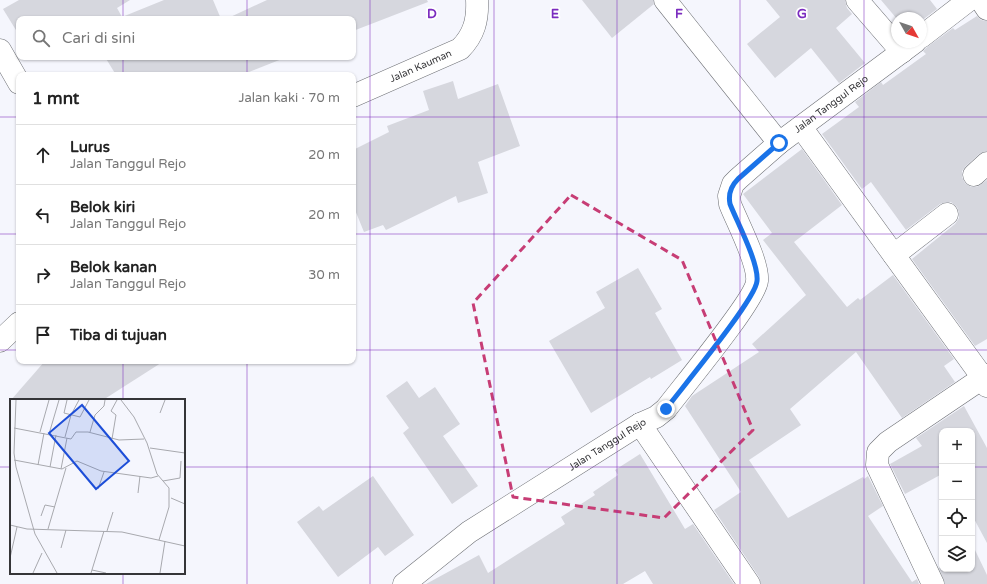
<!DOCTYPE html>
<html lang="id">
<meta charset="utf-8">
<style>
body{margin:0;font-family:"Varela Round",sans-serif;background:#f6f6f6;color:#222}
.controls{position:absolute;right:12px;bottom:12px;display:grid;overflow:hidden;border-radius:8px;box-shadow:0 1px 3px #0004}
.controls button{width:36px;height:36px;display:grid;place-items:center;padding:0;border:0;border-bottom:1px solid #e0e0e0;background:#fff;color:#222;font:20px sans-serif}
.compass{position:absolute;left:891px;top:12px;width:36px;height:36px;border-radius:50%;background:#fff;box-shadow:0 1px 3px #0004;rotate:130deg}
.stop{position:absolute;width:12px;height:12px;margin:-9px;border:3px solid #1a73e8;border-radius:50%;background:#fff}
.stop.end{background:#1a73e8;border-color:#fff;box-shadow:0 1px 4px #0008}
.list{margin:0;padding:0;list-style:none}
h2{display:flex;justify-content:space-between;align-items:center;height:52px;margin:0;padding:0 16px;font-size:17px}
h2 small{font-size:13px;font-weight:400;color:#767676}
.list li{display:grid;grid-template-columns:26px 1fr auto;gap:12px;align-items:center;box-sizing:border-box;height:60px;padding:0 16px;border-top:1px solid #e0e0e0}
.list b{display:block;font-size:15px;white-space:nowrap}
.list p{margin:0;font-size:13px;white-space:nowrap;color:#767676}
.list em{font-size:13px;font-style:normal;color:#767676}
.icon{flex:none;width:22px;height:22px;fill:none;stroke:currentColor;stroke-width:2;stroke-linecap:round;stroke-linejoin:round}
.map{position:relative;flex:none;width:987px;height:584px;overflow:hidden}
.search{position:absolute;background:#fff;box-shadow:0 1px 3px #0004;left:16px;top:16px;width:340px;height:44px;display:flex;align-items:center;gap:10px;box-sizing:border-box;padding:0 14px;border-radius:8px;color:#767676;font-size:15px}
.panel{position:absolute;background:#fff;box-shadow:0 1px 3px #0004;left:16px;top:72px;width:340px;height:292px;border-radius:8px}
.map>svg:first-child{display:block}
</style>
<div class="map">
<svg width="987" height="584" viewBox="0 0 987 584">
<rect width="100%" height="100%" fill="#f5f6fd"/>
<g fill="#d6d7de">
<path d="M19 0H130L117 8 122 17 164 0H213L221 19H19V35L3 9Z"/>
<path d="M267 0H427L428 2 353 31V19H226Z"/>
<path d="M582 0H653L654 4 612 38Z"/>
<path d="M766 0H845L847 8 852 14 836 28 865 63 839 83 811 48 775 78 747 44 780 17Z"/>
<path d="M881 0H930L937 9 921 21V18L897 19Z"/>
<path d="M977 16 981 20 987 21V151L979 154 966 166 962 171V177L965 183 971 187H977L987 180V339L975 346 912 259 955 224 959 218V213L957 207 951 202H946L940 204 906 230 871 182 862 189 822 134 859 107 855 102 881 82 883 85 926 54 923 51 926 48 953 28 955 30Z"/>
<path d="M105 57H287L241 75H116Z"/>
<path d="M453 81 458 99 498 84 520 146 478 162 488 193 458 203 456 196 386 230 383 225 364 232 353 205V150L389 132 387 126 429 110 423 91Z"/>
<path d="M802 149 842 205 794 242 847 307 858 298 860 300 893 275 954 359 944 366 955 382 902 418 856 352 790 409 801 425 749 460 788 518 863 477 864 479 868 476 883 506 868 516 912 582 917 579 919 584H761L759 577 714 510 741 492 685 406 692 396 759 352 752 344 806 295 763 240 772 233 743 194Z"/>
<path d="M638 268 662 309 655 313 682 360 651 379 650 377 591 413 549 341 605 308 596 292Z"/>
<path d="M45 361H164L103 400H11Z"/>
<path d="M407 381 419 398 435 387 460 424 443 436 478 486 452 504 403 433 409 428 386 396Z"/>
<path d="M964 406 987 448V543L972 515V431H942V474L905 494 890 464 922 446 916 438Z"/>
<path d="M640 454 685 529 693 524 734 584H653L645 571 623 584H426L479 555 488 573 565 524 561 517 595 495 593 492 618 475 615 470Z"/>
<path d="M373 476 414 535 385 556 378 547 338 577 297 522 319 506 323 511Z"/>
<path d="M975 550 987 575V584H945L939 568 942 566V569H972V551Z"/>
</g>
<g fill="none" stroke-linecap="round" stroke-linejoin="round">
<g stroke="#6e7075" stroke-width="23">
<g id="minor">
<path d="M665 0 779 143"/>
<path d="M857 0 902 52"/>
<path d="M981 0 987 9"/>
<path d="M921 37 969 0"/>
<path d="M0 50 19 83"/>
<path id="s1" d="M353 96 460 49C474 35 478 20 477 0"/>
<path d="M801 127 983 378 987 386"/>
<path d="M974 175 987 163"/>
<path d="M894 255 947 214"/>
<path d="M0 341 19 323"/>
<path d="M640 424 749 584"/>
<path id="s2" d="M404 584 469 532 640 424 656 417 666 409C681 389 756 299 757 281 759 263 737 222 730 204L729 196 733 184 738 179 779 143 915 42"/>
<path d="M933 584 877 465 878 452 888 442 987 375"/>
</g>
</g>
<use href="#minor" stroke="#fff" stroke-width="22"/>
</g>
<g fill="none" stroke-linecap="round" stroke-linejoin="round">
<path stroke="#1a73e8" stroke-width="5" d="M666 409C681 389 756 299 757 281 759 263 737 222 730 204 728 194 731 186 738 179L779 143"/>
</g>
<path fill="none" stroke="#c73d75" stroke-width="3" stroke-dasharray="8 5" stroke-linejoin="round" d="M571 195 682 260 753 430 664 518 513 497 473 303Z"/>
<path fill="none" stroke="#7b2cbf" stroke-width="1" stroke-opacity="0.55" d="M123 0V19M247 0V19M370 0V584M494 0V584M617 0V584M740 0V584M864 0V584M123 57V75M247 57V75M0 117H19M353 117H987M0 234H19M353 234H987M0 350H19M353 350H987M123 361V400M247 361V584M0 467H11M184 467H942M972 467H987M123 573V584"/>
<g text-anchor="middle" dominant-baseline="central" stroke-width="3.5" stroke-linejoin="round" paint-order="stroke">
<g font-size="10" fill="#353538" stroke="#fff">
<text stroke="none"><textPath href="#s1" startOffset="74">Jalan Kauman</textPath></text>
<text stroke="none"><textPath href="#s2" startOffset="703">Jalan Tanggul Rejo</textPath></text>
<text stroke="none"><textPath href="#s2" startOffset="247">Jalan Tanggul Rejo</textPath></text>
</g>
</g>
<g transform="translate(10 399)">
<rect width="175" height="175" fill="#f5f6fd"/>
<path fill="none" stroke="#a8a9ae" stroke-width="1" d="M6 1 4 54 6 68 25 135 47 174M57 1 54 14 70 18 79 1M111 1 124 18 137 44 147 75 159 89V108L149 141M150 14 155 1M4 29 61 40 66 33H78L109 41 134 40M30 33 39 1M80 33 85 16 94 7 95 1M39 35 49 1M55 38 61 16 69 1M102 40 106 16 101 12 107 1M140 49 175 54M4 61 52 70 67 62 91 72 141 79 148 77M28 66 34 34M40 68 46 36M51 70 57 39M153 82 170 79 171 62M88 90 94 73M128 94 130 77M161 99 175 105M31 117 35 106 45 108M0 126 17 130 112 133 175 147M38 130 56 69M97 132 103 113M51 149 56 131M0 159 7 128M82 171 96 174M23 174 32 154M81 174 94 132M150 174 155 142"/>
<path fill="#1d4ed8" fill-opacity="0.15" stroke="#1d4ed8" stroke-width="2" d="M72 6 119 62 86 90 39 34Z"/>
<rect width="175" height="175" fill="none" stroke="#353538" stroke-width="2"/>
</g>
<g font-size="13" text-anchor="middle" font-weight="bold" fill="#7b2cbf" stroke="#fff" stroke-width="3.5" stroke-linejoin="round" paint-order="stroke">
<text x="432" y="18">D</text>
<text x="555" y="18">E</text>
<text x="679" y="18">F</text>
<text x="802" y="18">G</text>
</g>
</svg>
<div class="controls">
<button>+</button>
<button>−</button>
<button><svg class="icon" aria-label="locate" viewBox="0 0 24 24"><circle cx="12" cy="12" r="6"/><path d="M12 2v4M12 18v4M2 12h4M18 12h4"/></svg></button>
<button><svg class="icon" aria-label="layers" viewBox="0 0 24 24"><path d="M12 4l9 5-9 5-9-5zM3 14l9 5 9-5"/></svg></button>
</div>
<svg class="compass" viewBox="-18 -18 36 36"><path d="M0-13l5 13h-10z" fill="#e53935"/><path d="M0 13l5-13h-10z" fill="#767676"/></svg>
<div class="stop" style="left:779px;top:143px"></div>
<div class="stop end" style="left:666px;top:409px"></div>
<div class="search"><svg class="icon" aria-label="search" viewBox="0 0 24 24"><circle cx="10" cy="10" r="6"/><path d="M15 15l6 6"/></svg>Cari di sini</div>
<section class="panel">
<h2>1 mnt<small>Jalan kaki · 70 m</small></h2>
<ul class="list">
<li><svg class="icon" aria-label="ahead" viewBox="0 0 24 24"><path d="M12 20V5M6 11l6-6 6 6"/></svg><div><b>Lurus</b><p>Jalan Tanggul Rejo</p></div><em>20 m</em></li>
<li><svg class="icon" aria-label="left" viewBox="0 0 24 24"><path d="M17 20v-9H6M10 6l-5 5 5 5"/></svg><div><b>Belok kiri</b><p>Jalan Tanggul Rejo</p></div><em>20 m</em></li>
<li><svg class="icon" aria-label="right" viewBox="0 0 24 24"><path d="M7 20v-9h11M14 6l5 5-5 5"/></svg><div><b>Belok kanan</b><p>Jalan Tanggul Rejo</p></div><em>30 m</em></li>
<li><svg class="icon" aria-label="arrive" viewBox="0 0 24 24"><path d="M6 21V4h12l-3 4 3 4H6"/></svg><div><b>Tiba di tujuan</b></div></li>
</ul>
</section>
</div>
